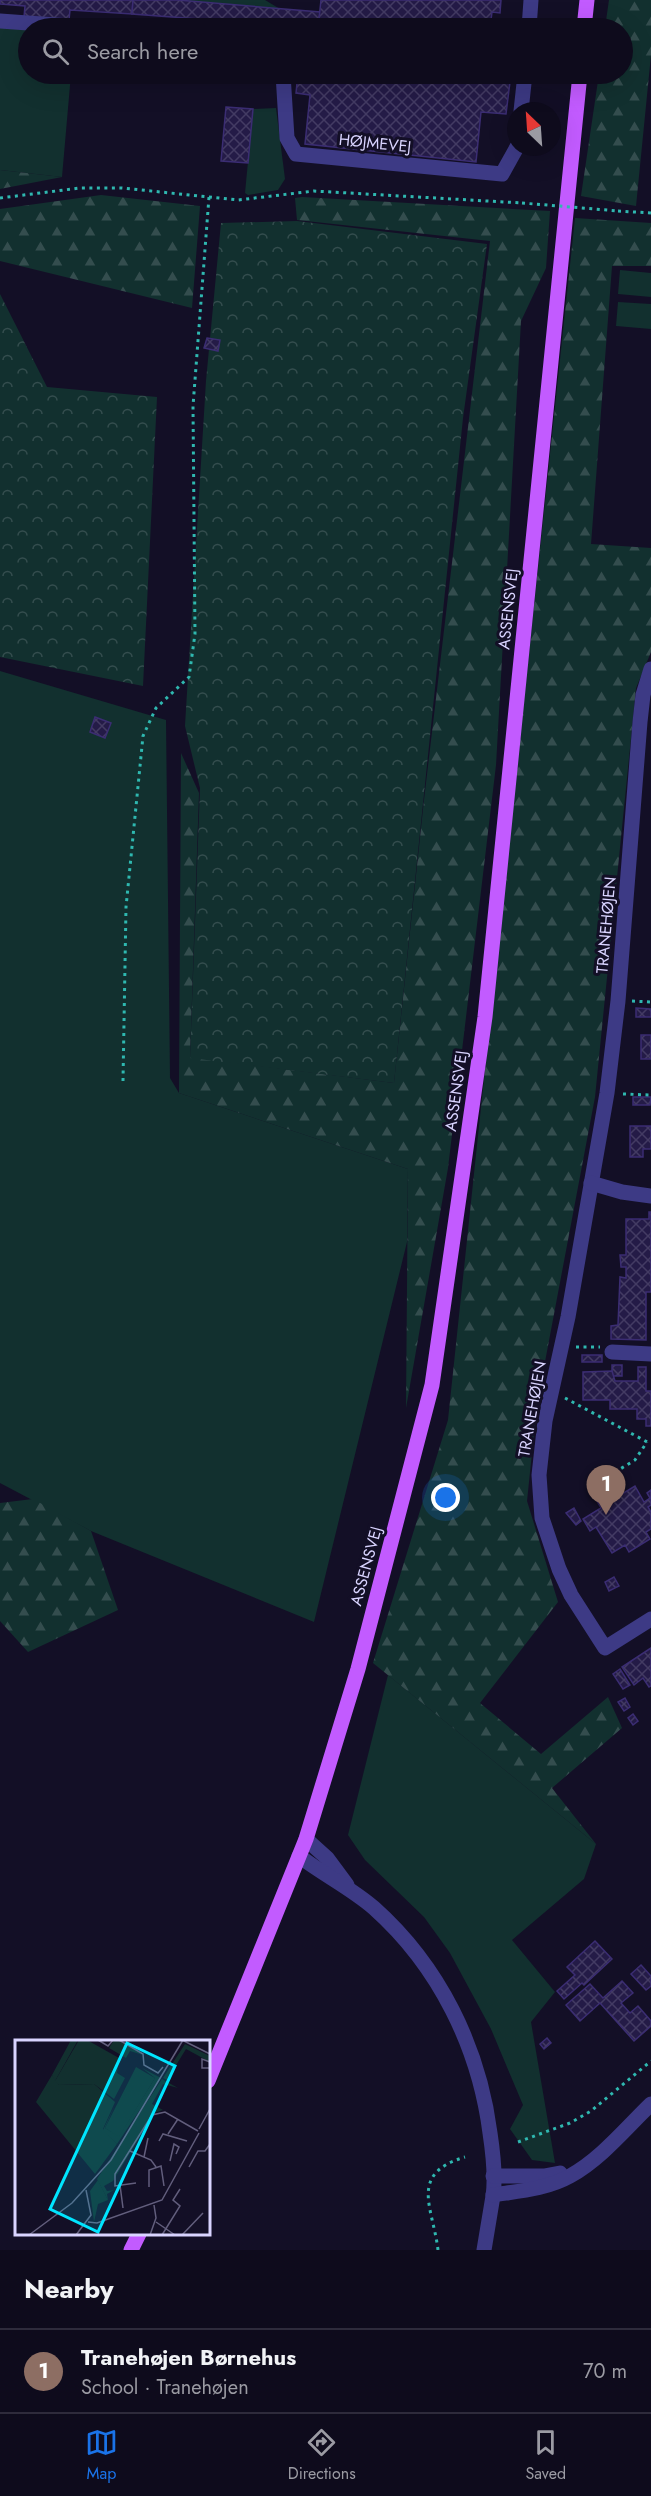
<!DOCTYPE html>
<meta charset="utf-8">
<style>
body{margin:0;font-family:Jost,sans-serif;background:#1c1929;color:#f1f3f6}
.compass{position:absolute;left:507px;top:102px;width:54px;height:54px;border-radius:50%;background:#0e0b1c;box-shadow:0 6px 24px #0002;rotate:335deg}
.you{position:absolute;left:446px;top:1498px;width:21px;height:21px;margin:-15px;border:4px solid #fff;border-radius:50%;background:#1a73e8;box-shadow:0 0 0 9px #1a73e833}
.badge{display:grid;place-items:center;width:39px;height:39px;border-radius:50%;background:#1a73e8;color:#fff;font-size:20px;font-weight:700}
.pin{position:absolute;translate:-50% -50px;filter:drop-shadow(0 2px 3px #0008)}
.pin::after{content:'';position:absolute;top:32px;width:21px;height:18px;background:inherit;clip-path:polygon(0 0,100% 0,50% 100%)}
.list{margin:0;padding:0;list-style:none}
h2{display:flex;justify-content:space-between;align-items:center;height:78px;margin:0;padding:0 24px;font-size:26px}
h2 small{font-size:20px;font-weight:400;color:#9b9ba3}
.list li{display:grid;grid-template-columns:39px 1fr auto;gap:18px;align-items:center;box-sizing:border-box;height:84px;padding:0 24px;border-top:2px solid #2e2b3b}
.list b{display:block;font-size:22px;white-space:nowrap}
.list p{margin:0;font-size:20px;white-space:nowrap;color:#9b9ba3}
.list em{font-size:20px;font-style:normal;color:#9b9ba3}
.icon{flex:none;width:33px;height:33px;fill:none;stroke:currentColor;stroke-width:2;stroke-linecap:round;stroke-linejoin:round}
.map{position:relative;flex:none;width:651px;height:2250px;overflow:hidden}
.search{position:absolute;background:#0e0b1c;box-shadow:0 6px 24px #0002;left:18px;right:18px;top:18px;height:66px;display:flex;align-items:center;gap:15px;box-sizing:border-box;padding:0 21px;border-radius:33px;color:#9b9ba3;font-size:22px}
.sheet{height:162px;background:#0e0b1c}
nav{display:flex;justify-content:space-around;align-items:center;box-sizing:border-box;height:84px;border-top:2px solid #2e2b3b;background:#0e0b1c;font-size:16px;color:#9b9ba3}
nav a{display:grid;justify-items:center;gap:3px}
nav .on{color:#1a73e8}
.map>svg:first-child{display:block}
</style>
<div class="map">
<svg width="651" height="2250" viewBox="0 0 651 2250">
<defs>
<pattern id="forest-firs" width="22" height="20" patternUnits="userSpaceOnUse" patternTransform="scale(1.5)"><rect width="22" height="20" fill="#12302f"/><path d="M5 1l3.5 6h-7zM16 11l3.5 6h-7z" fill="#344d4e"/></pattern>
<pattern id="park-crowns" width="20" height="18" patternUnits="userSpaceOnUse" patternTransform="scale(1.5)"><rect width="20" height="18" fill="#12302f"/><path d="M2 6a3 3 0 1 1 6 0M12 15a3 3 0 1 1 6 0" fill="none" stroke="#344d4e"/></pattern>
<pattern id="building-cross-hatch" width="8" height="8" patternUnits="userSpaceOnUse" patternTransform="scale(1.5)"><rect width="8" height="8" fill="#241b47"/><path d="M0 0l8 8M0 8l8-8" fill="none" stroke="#433b63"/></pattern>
</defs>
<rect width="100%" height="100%" fill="#130f26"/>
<g fill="#12302f">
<path d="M178 0H265L280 9Z"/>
<path d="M0 25 28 28V74H71L62 177 0 170Z"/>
<path d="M276 108 285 179 278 190 248 195 245 193 253 109Z"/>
<path d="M620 270 651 273V297L618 294Z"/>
<path d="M618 302 651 304V329L616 326Z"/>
<path d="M0 671 166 720 170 1078 179 1093 408 1169 407 1242 314 1622 91 1531 0 1483Z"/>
<path d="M388 1675 596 1844 584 1879 512 1940 555 1992 531 2022 555 2163 532 2160 510 2129 523 2105 491 2029 450 1953 424 1917 365 1860 348 1835Z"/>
</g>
<g fill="url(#forest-firs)">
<path d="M609 0H651V55L636 206 581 196 599 74H622V28H605Z"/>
<path d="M0 170 62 177 0 189Z"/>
<path d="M101 195 200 206 192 308 0 261V209Z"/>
<path d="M302 197 550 211 546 268 521 321 496 765 448 1168 406 1408 408 1169 179 1093 181 753 199 793 190 1057 394 1083 424 800 490 241 297 220 295 198Z"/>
<path d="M575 218 651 223V266H612L591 544 651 548V652L636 688 595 1097 537 1404 527 1501 558 1602 480 1703 541 1754 608 1697 622 1728 552 1788 596 1844 373 1663 448 1420Z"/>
<path d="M33 1499 91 1531 118 1610 28 1652 0 1621V1503Z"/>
</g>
<g fill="url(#park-crowns)">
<path d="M297 221 487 244 463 418 394 1083 190 1058 200 788 185 726 206 381 221 223Z"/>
<path d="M0 294 47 387 157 397 143 686 0 657Z"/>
</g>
<g fill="url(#building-cross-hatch)" stroke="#3b2d73" stroke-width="1.5">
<path d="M0 0H133L132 14 70 10 69 20 24 17 25 6 0 4Z"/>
<path d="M133 0H178L320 12 318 28 132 14Z"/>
<path d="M321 0H501L500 13 492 12 490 28H318Z"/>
<path d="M298 74H511L506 114 481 112 476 162 305 144 310 95 296 93Z"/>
<path d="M226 107 253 109 248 163 221 161Z"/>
<path d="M207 338 220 340 218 351 204 348Z"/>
<path d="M95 717 111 723 105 738 90 732Z"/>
<path d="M636 1008 651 1009V1017H636Z"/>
<rect x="641" y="1035" width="10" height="24"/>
<path d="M633 1097H651L650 1105H633Z"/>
<path d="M630 1126H651V1149H643V1157H630Z"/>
<path d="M649 1212H651V1292H646V1340L611 1339V1326L618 1325 620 1277 626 1278V1267H621L620 1255H626V1219H649Z"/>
<rect x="582" y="1355" width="20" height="7"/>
<rect x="612" y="1365" width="10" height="11"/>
<path d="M638 1367H646V1391H651V1426H646V1419H637V1409H610V1400H583V1372L612 1371 615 1381H638Z"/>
<path d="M635 1486 644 1502 650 1498 647 1493 651 1490V1505L648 1507 651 1512V1529L646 1532 650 1539 629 1552 625 1545 612 1553 596 1527 590 1531 583 1519 601 1508 597 1501 618 1487 622 1494Z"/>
<path d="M574 1508 581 1521 576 1525 566 1513Z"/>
<path d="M614 1577 619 1586 609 1591 605 1582Z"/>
<path d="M651 1648V1686L649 1687 643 1678 634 1685 622 1667Z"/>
<path d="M620 1669 630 1685 623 1689 613 1674Z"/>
<path d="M625 1698 630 1707 624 1711 618 1702Z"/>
<path d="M633 1714 638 1721 633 1725 628 1718Z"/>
<path d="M595 1941 612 1959 584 1985 582 1983 564 1999 557 1991 575 1975 567 1967Z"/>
<path d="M641 1965 651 1976V1986L646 1990 631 1974Z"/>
<path d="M622 1981 633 1993 621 2003 630 2013 638 2006 651 2021V2026L634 2041 600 2003 580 2021 566 2005 590 1984 603 1998Z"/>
<path d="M547 2038 551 2043 544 2049 540 2044Z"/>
</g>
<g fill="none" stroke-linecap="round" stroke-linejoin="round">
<g stroke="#2fb8b0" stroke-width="3" stroke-dasharray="3 4.5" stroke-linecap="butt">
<path d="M0 198 80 188H122L238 200 314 191 522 203"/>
<path d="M618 211 651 213"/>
<path d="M632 1001 651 1002"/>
<path d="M123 1081 126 907 143 736 156 708 189 677 195 634 193 406 209 197"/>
<path d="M623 1094 651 1095"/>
<path d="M576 1347H600"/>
<path d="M565 1398 651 1444"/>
<path d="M601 1470 612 1474 635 1460 647 1442"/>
<path d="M518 2142 570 2123 591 2111 651 2061"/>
<path d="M438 2250C433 2207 408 2174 465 2157"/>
</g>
<g stroke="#3d3a85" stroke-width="15">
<path d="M0 21 97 28"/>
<path d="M529 28 531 0"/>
<path d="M283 74 287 138 296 154 502 174 517 147"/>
<path d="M521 111 525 74"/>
<path d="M651 669 643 695 640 722 618 1001 607 1093 568 1317 545 1421 539 1475 542 1518 559 1569 571 1595 605 1648 651 1619"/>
<path d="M591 1183 622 1192 651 1196"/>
<path d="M612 1352 651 1354"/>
<path d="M306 1839 327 1858 347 1885"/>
<path d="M299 1856C324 1875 351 1888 374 1908 439 1966 479 2047 490 2133 493 2153 496 2176 493 2196 490 2214 487 2232 484 2250"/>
<path d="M493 2176H544L560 2173"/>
<path d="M493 2195C519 2191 547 2189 570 2176 601 2159 626 2128 651 2104"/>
</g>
<g stroke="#c25bff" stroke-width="15">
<path d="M584 28 587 0"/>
<path d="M208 2081 306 1839 358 1669 432 1385 485 1017 580 74"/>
<path d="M131 2250 139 2234"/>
</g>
<path stroke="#2fb8b0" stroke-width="3" stroke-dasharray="3 4.5" stroke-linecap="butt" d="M522 203 618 211"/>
</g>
<g text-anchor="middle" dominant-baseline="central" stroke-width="6" stroke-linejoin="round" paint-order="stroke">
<g font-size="16" fill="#d9d4ff" stroke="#130f26">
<text transform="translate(375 143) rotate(6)">HØJMEVEJ</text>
<text transform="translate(508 609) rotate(-84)">ASSENSVEJ</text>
<text transform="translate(606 925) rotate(-85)">TRANEHØJEN</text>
<text transform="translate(456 1091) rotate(-82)">ASSENSVEJ</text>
<text transform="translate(532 1409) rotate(-80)">TRANEHØJEN</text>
<text transform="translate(366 1566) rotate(-75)">ASSENSVEJ</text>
</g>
</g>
<g transform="translate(15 2040)">
<rect width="195" height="195" fill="#130f26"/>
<path d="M99 0H103L128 15 115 11 111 18 94 8ZM37 35 44 45 79 44 100 62 88 89 102 104 80 134 21 62ZM83 140 93 160 83 164 79 182 75 151Z" fill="#12302f"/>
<path d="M56 0H63L40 41 37 35ZM170 4 195 16V22L171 9 152 40 148 38ZM127 28 146 38 102 104 88 90 100 65 90 88 104 96 140 38ZM147 39 163 48 148 44 137 64 148 70 139 73 98 141 89 146 92 151 99 150 92 154 93 160 82 139Z" fill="#12302f"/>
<path d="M64 0H72L104 18 102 33 110 38 99 59 79 44 44 45 40 41ZM121 27 140 38 104 97 90 88Z" fill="#12302f"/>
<path fill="none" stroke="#625e7d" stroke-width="1.5" d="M83 0 93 6 98 0M104 0 128 14 129 25 143 33 148 27M167 0 195 14M195 22 187 19V28H195M184 89 195 69M153 94 163 79M144 101 148 94 172 101M115 111 136 120 141 127M129 117 133 98M155 121 159 104 164 107 161 114M174 127 183 111H190L195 104M121 143 100 146V134L137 75 150 72 183 91M105 145 108 168M134 147V130L146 126 149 146M73 182 82 183 147 160 184 93M141 182 160 195M14 195 57 163 96 120 168 0M61 195 76 175 71 150M135 195 141 178 139 165M147 195 165 166 158 160 165 149M167 195 188 173"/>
<path fill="#00e5ff" fill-opacity="0.15" stroke="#00e5ff" stroke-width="3" d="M112 3 160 26 83 192 35 169Z"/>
<rect width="195" height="195" fill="none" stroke="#d9d4ff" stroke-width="3"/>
</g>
</svg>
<svg class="compass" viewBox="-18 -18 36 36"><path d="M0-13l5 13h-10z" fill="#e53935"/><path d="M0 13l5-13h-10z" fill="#9b9ba3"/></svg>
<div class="you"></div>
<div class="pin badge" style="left:606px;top:1515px;background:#8d6e63">1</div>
<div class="search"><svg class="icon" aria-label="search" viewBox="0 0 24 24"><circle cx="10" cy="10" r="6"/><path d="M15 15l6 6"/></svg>Search here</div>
</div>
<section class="sheet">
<h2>Nearby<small></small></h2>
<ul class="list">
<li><span class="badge" style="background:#8d6e63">1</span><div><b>Tranehøjen Børnehus</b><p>School · Tranehøjen</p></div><em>70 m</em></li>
</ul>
</section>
<nav>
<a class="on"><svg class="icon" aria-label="map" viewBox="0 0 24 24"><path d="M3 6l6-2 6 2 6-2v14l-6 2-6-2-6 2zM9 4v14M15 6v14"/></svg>Map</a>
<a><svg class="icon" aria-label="directions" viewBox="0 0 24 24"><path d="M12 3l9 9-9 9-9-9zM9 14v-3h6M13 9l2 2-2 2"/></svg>Directions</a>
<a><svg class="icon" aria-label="saved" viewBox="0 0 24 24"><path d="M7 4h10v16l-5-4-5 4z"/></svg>Saved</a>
</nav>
